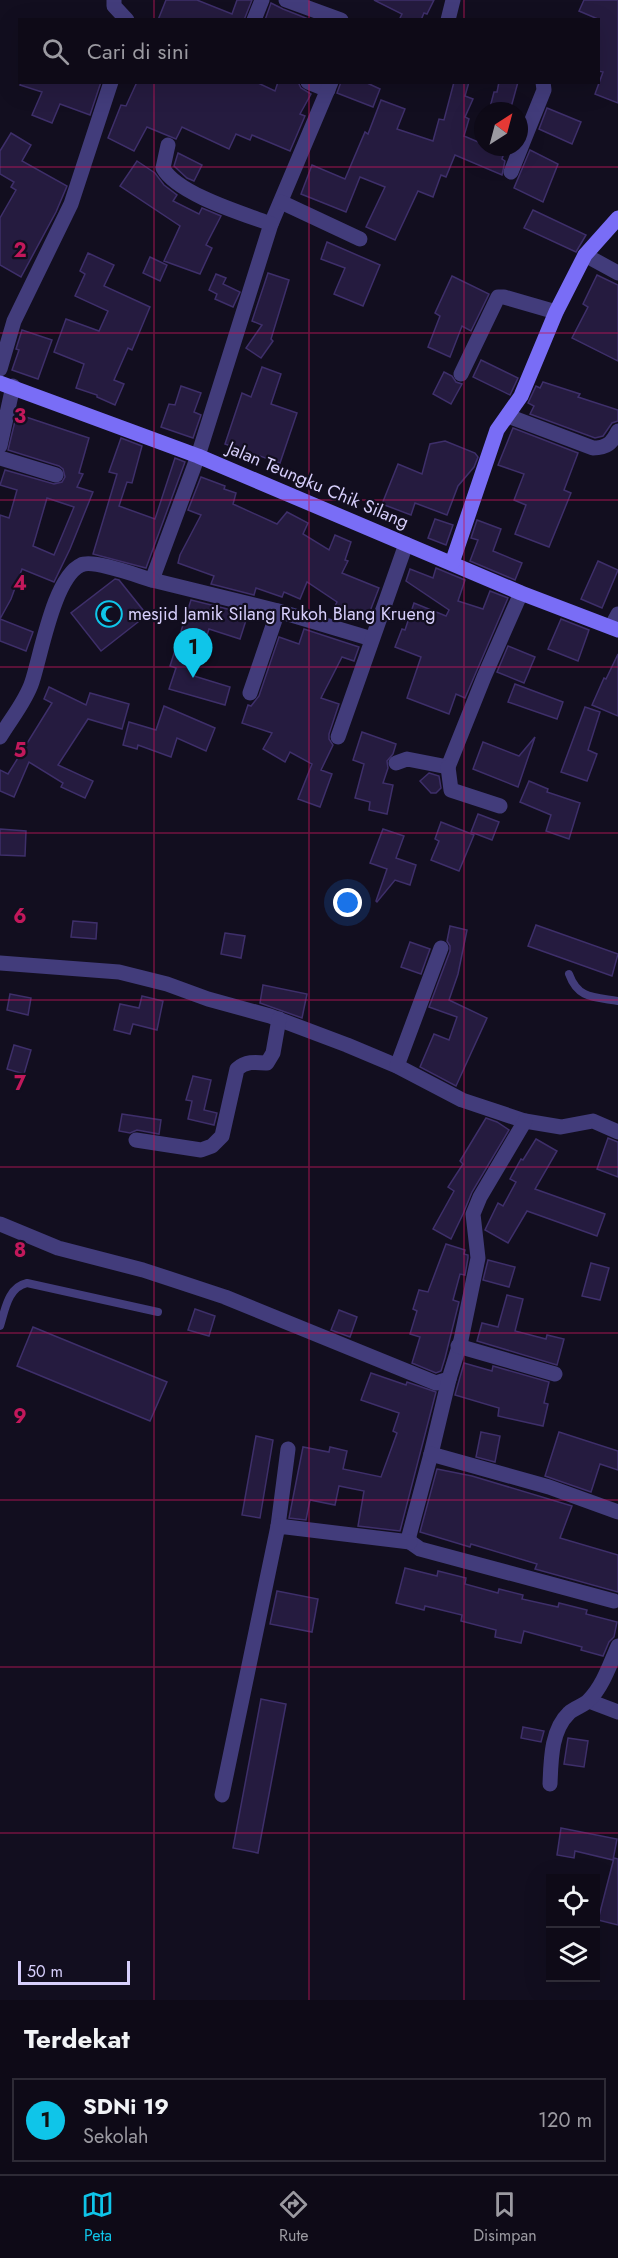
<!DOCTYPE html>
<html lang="id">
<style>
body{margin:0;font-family:Jost,sans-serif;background:#1c1824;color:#f1f3f6}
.controls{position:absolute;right:18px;bottom:18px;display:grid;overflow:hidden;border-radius:0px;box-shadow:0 6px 24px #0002}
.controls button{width:54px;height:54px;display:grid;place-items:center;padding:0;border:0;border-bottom:2px solid #2e2b36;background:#0e0a17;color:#f1f3f6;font:30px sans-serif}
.compass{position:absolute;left:474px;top:102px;width:54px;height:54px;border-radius:50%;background:#0e0a17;box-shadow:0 6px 24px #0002;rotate:36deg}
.scale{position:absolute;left:18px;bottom:15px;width:112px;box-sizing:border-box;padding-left:6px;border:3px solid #d7cffc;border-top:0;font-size:16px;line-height:21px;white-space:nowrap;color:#d7cffc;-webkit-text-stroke:4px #120e1f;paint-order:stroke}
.you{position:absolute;left:348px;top:903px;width:21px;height:21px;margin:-15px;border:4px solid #fff;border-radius:50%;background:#1a73e8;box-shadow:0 0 0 9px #1a73e833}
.badge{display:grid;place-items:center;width:39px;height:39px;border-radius:50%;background:#0fc5e9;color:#111;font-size:20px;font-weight:700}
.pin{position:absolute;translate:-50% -50px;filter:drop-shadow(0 2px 3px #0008)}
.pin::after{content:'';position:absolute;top:32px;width:21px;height:18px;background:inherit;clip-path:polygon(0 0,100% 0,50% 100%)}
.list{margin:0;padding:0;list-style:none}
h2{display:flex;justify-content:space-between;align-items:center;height:78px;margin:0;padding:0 24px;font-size:26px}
h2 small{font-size:20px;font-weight:400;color:#9b9aa1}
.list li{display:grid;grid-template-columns:39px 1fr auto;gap:18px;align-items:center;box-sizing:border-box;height:84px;margin:0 12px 12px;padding:0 12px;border:2px solid #2e2b36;border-radius:0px}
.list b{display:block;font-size:22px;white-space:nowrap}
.list p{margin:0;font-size:20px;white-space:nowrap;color:#9b9aa1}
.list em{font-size:20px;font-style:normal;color:#9b9aa1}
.icon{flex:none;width:33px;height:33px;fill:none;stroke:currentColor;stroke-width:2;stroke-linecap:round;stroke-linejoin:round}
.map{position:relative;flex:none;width:618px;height:2000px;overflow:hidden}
.search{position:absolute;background:#0e0a17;box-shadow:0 6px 24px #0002;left:18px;right:18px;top:18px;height:66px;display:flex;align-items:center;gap:15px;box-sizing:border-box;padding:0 21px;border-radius:0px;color:#9b9aa1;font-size:22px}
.sheet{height:174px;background:#0e0a17}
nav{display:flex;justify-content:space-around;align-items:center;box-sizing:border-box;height:84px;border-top:2px solid #2e2b36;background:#0e0a17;font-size:16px;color:#9b9aa1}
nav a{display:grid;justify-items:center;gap:3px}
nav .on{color:#0fc5e9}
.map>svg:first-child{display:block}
</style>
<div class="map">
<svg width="618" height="2000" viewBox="0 0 618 2000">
<rect width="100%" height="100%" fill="#120e1f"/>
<g fill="#251b3f" stroke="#3e2f6a" stroke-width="1.5" fill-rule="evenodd">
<path d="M166 0H197L232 14 237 0H252L244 20H158Z"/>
<path d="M374 0H434L427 14 424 13 421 20H399L402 14Z"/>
<path d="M584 0H618V103L595 94 603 72 598 71V19L579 11Z"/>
<path d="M271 3 283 9 311 20H265Z"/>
<path d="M21 82H101L90 115 60 104 52 123 32 115 42 92 20 85Z"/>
<path d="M137 82H256L275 91 278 82H298L301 88 311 94 300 114 305 116 290 151 252 135 250 140 236 134 229 149 182 127 176 139 147 127 134 151 108 138 121 105 126 106Z"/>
<path d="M341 82H365L380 89 373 107 337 93Z"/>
<path d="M454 82H469L465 96 473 99 465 117 469 119 464 136 483 144V147H490L504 153 502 159 505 161 502 175 455 155 446 177 441 175 433 197 418 191 395 240 366 227 385 187 360 177 346 212 301 194 312 165 345 179 365 132 368 134 381 100 405 109 397 129 433 141 439 119 444 120Z"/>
<path d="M499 82H518L510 111H489L494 92H497Z"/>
<path d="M547 108 581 122 572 144 539 129Z"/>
<path d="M11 133 31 145 22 161 67 186 56 212 21 277 0 265V218L16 190 11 187 14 182 0 174V151Z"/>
<path d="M530 150 558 164 543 202 514 188Z"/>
<path d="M178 153 202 165 194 181 187 178 174 166Z"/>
<path d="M137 161 155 173 164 185 177 195 173 201 199 214 202 208 221 216 206 245 212 248 200 274 164 261 180 226 120 186Z"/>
<path d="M533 210 586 235 576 252 524 228Z"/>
<path d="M327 242 380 265 363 306 334 294 345 268 321 259Z"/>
<path d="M88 253 114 265 104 286 150 307 132 350 128 348 114 380 124 384 115 405 97 397V395L76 388 84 364 54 352 66 319 99 331 108 311 75 296 85 274 80 271Z"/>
<path d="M150 257 167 265 160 281 143 273Z"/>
<path d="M268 273 289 280 271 339 273 341 261 358 246 348 262 325 252 321Z"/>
<path d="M216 274 226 278 223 284 240 292 233 307 215 299 217 294 209 290Z"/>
<path d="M597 275 618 285V361L572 338 588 307 583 304Z"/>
<path d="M452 276 489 294 471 331 462 326 450 357 428 347 440 316 435 313Z"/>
<path d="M22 330 52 340 38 379 12 370 19 350 16 349Z"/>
<path d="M481 360 518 378 510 395 473 377Z"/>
<path d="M262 367 281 374 271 404 297 413 280 463 225 444 242 393 251 397Z"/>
<path d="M444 372 452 376 456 382 462 384 451 404 433 394Z"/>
<path d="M543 382 580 394 578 397 618 410V421L612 423 603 436 595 438 530 414 534 406 528 403 536 386 540 388Z"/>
<path d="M181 386 201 393 194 412 201 415 193 438 161 427 169 404 175 405Z"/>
<path d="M23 416 89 438 79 473 83 474 77 487 93 492 70 549 54 582 22 569 11 599 0 619V515L9 518 17 490 0 485 5 470 54 484 62 482 65 477 63 469 59 466 8 450 16 417 22 419ZM47 498 74 507 54 555 33 546Z"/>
<path d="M513 428 578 453 564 490 571 493 549 547 515 534 526 505 514 500 524 474 498 465Z"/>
<path d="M121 438 142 446 132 483 127 482 119 506 155 519 175 458 185 462 146 568 93 554 117 474 109 472Z"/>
<path d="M445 441 475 453 478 457 474 467 458 486 447 515 415 503 411 515 382 504 398 464 422 474 430 444Z"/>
<path d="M201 477 225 486 224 489 236 493 233 504 277 524 287 512 308 523 303 534 329 550 335 535 351 542 345 560 348 561 342 573 379 588 367 619 335 606 337 602 307 582 300 599 284 592 282 597 256 588 254 595 211 584 214 576 178 563 180 555 201 515 188 510Z"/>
<path d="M435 519 453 525 446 545 428 538Z"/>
<path d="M477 520 501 529 493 551 522 563 515 580 470 561 478 540 471 538Z"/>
<path d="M598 561 618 570 602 608 581 599Z"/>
<path d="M436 568 465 580 458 601 483 609 490 591 508 598 465 698 456 694 449 714 407 698 421 657 395 647 402 629 405 630 414 603 446 616 449 610 406 581 410 569 433 578Z"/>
<path d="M115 579 119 580 147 615 101 651 71 613Z"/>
<path d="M191 600 248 614 240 639 209 629 194 676 230 687 225 705 169 689 176 668 170 666Z"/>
<path d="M0 619 33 632 26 651 0 641Z"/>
<path d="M561 619 589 630 578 661 548 649Z"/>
<path d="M304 629 359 647 354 661 342 657 321 698 339 704 329 734V739L333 745 321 770 332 774 320 807 298 799 312 764 290 752 285 762 263 749 272 733 242 723 248 705 251 706 259 696 279 637 299 644Z"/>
<path d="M508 646 535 657 524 683 497 672Z"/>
<path d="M618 654V716L592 705 604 678 606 679Z"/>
<path d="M515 684 563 702 557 719 508 702Z"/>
<path d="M49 687 86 705 90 693 129 704 122 729 88 719 58 765 93 781 85 798 61 787 63 783 29 762 14 797 0 791V770L8 774 52 703 44 699Z"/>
<path d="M164 706 215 728 206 751 177 738 171 757 138 745 137 749 123 745 129 722 156 730Z"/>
<path d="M585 707 600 712 588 750 597 754 587 781 561 772Z"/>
<path d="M362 732 396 744 393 754 387 761 388 768 383 783 393 785 387 814 369 810 370 802 355 798 364 764 353 760Z"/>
<path d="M535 737 518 787 473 769 483 742 519 756Z"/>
<path d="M429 773 439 776 441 788 436 793H431L420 781Z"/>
<path d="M529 781 548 789 547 792 580 803 569 839 546 831 551 815 520 802Z"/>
<path d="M478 814 499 822 492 840 471 832Z"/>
<path d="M441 822 474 835 459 871 431 860 439 841 435 839Z"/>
<path d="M0 829 26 831 25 856 0 855Z"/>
<path d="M383 829 404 836 396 858 416 865 410 885 395 880 377 902 376 901 387 869 370 863Z"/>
<path d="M73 921 97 923 96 939 71 937Z"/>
<path d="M536 925 618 954 612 976 528 946Z"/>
<path d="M450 926 467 930 458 974 449 1000 487 1018 456 1086 420 1067 434 1034 449 1040 457 1017 429 1007 450 951V946L447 941Z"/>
<path d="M225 933 245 936 241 958 221 954Z"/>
<path d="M410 942 430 949 421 974 401 967Z"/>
<path d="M263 985 307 994 302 1018 260 1003Z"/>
<path d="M10 994 31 998 28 1015 7 1010Z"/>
<path d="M142 996 163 1001 157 1030 133 1024 130 1034 114 1030 120 1004 139 1008Z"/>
<path d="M14 1045 31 1050 24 1074 7 1069Z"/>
<path d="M193 1076 211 1080 204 1110 217 1113 214 1125 188 1119 192 1101 186 1100Z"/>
<path d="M122 1114 161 1120 159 1134 137 1130 130 1133 119 1131Z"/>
<path d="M486 1118 497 1122 509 1130 472 1192 463 1214 451 1239 433 1229 454 1191 448 1187 463 1164 460 1161Z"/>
<path d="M608 1138 618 1142V1177L597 1169Z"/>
<path d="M536 1139 557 1151 535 1189 605 1214 597 1236 527 1211 508 1243 485 1230 498 1203 503 1206 516 1182 510 1179 521 1159 523 1160Z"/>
<path d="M446 1244 465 1250 464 1254 468 1255V1258L465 1275 460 1274 453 1300 459 1302 445 1358 441 1371 436 1373 412 1363 420 1337 410 1334 417 1311 413 1309 419 1290 428 1292Z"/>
<path d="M488 1260 515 1267 509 1287 483 1280Z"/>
<path d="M591 1263 609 1268 600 1300 582 1296Z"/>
<path d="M507 1295 523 1299 515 1331 546 1339 547 1335 564 1339 557 1365 477 1341 482 1323 498 1327Z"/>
<path d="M195 1309 215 1316 209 1336 188 1330Z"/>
<path d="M339 1310 357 1317 350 1337 331 1330Z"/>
<path d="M33 1327 167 1382 150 1421 17 1366Z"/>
<path d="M464 1363 492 1371 493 1366 549 1382 544 1403 548 1404 543 1426 498 1416 499 1408 455 1395Z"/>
<path d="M371 1373 406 1385 407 1382 436 1392 400 1531 358 1526 364 1491 339 1486 335 1505 310 1500 306 1520 289 1518 303 1447 329 1452 330 1447 347 1451 343 1469 381 1477 397 1433 393 1431 399 1413 361 1400Z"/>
<path d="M481 1432 500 1436 495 1462 476 1457Z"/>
<path d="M559 1432 618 1451V1470L600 1464 591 1492 545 1476Z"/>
<path d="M256 1436 273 1440 260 1518 242 1515Z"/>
<path d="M437 1469 472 1476 572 1506 560 1538 618 1555V1592L535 1569 537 1564 471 1544 470 1547 420 1532Z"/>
<path d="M405 1568 437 1576 438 1571 466 1578 465 1584 498 1593 499 1589 523 1595 522 1599 558 1607 559 1603 587 1610 586 1614 617 1622 614 1637 609 1642 603 1656 581 1650 582 1647 524 1631 521 1643 495 1637 496 1630 461 1621 462 1615 425 1606 424 1610 396 1603Z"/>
<path d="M277 1591 318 1599 312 1632 270 1624Z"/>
<path d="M261 1699 286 1704 258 1853 233 1848Z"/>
<path d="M523 1727 544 1731 541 1742 521 1738Z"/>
<path d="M568 1738 588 1741 584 1767 564 1764Z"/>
<path d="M561 1828 617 1839 613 1860 575 1851 574 1858 557 1855Z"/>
<path d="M614 1858 618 1859V1925L598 1920Z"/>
</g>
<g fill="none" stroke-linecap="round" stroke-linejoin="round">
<g stroke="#423c7b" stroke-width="8">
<path d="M569 974C578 999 594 997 618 1001"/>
<path d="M0 1326C5 1310 8 1287 27 1283L158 1312"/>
</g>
<g stroke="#423c7b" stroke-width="15">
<path d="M114 0V6L127 20"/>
<path d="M286 0 341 20"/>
<path d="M254 20 262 0"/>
<path d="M448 20 453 0"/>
<path d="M308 82 328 90"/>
<path d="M331 82 271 224 198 456 152 580 278 611 372 639"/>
<path d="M168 145 163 168C177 194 244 214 271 224"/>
<path d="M511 172 544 90 543 82"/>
<path d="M281 202 360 239"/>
<path d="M585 255 618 273"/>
<path d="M0 369 14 321 71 204 111 82"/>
<path d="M461 374 498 297H504L556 312"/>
<path d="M508 416 593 448C607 448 612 443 618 431"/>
<path d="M0 446 13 386"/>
<path d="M0 458 56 475"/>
<path d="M611 627 618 614"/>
<path d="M250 693 278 611"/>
<path d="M0 737C10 720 26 701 32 682 41 655 54 577 81 565 93 559 138 576 152 580"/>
<path d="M338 737 406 544"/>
<path d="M396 763 407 759 448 767 484 677 521 593"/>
<path d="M448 767 451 790 500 806"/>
<path d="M0 963 119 972 167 984 208 999 270 1016 347 1045 397 1066 462 1100 525 1121 561 1127 593 1121 618 1132"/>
<path d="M397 1066 441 948"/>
<path d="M136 1140 201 1150 212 1146 222 1136 237 1069C246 1061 255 1062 267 1063L273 1053 279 1019"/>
<path d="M0 1224 58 1248 143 1270 225 1297 436 1383 449 1379 461 1340 478 1258 473 1214 480 1197 525 1121"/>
<path d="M458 1346 555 1374"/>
<path d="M449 1379 431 1454 409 1536 410 1542 420 1549 614 1601"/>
<path d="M431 1454 549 1487 618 1512"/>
<path d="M278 1526 288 1449"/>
<path d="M589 1701 618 1712"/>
<path d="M550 1784C551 1760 551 1730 569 1713 575 1707 584 1706 589 1700 603 1686 610 1664 618 1646"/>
<path d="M222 1795 278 1526 410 1542"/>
</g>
<g stroke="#796df6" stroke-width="15">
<path d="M0 383 198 456 521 593 618 630"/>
<path d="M452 563 497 430 521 396 556 312 585 255 618 218"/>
</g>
</g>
<path fill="none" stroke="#c2185b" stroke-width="1.5" stroke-opacity="0.55" d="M154 0V20M309 0V20M464 0V20M154 82V2000M309 82V2000M464 82V2000M0 167H618M0 333H618M0 500H618M0 667H618M0 833H618M0 1000H618M0 1167H618M0 1333H618M0 1500H618M0 1667H618M0 1833H618"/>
<defs>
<g id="mosque-ring" transform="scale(1.35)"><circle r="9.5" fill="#120e1f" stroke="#0fc5e9" stroke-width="1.5"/><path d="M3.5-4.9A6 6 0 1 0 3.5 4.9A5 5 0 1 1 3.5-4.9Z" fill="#0fc5e9"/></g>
</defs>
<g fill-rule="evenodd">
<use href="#mosque-ring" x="109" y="614"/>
</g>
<g text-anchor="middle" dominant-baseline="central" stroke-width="4.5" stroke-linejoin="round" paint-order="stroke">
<g font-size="18" fill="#d7cffc" stroke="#120e1f">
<text transform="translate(318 485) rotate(23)">Jalan Teungku Chik Silang</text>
</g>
<g font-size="18" fill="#d7cffc" stroke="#120e1f" text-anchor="start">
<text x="128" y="614">mesjid Jamik Silang Rukoh Blang Krueng</text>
</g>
</g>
<g font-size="20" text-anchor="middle" font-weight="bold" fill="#c2185b" stroke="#120e1f" stroke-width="4.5" stroke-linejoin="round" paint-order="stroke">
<text x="20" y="257">2</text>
<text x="20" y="423">3</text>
<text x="20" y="590">4</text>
<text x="20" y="757">5</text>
<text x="20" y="923">6</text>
<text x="20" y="1090">7</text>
<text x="20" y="1257">8</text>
<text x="20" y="1423">9</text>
</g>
</svg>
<div class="controls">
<button><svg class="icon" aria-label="locate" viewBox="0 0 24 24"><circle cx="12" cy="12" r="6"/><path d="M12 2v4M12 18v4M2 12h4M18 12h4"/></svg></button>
<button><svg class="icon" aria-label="layers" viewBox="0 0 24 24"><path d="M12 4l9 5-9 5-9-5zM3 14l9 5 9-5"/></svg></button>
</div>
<svg class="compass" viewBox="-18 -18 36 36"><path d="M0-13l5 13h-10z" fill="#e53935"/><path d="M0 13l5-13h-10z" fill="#9b9aa1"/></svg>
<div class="scale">50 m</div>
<div class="you"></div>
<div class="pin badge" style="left:193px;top:678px">1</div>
<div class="search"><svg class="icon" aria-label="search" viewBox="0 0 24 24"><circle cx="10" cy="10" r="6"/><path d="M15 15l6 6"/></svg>Cari di sini</div>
</div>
<section class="sheet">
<h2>Terdekat<small></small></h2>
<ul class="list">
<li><span class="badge">1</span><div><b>SDNi 19</b><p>Sekolah</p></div><em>120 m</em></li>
</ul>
</section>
<nav>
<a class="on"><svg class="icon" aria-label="map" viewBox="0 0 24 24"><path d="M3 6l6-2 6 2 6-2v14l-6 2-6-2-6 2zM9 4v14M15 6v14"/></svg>Peta</a>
<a><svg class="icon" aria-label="directions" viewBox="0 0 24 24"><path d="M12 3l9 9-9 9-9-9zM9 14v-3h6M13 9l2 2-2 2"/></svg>Rute</a>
<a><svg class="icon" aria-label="saved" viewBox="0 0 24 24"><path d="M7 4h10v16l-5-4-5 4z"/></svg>Disimpan</a>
</nav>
